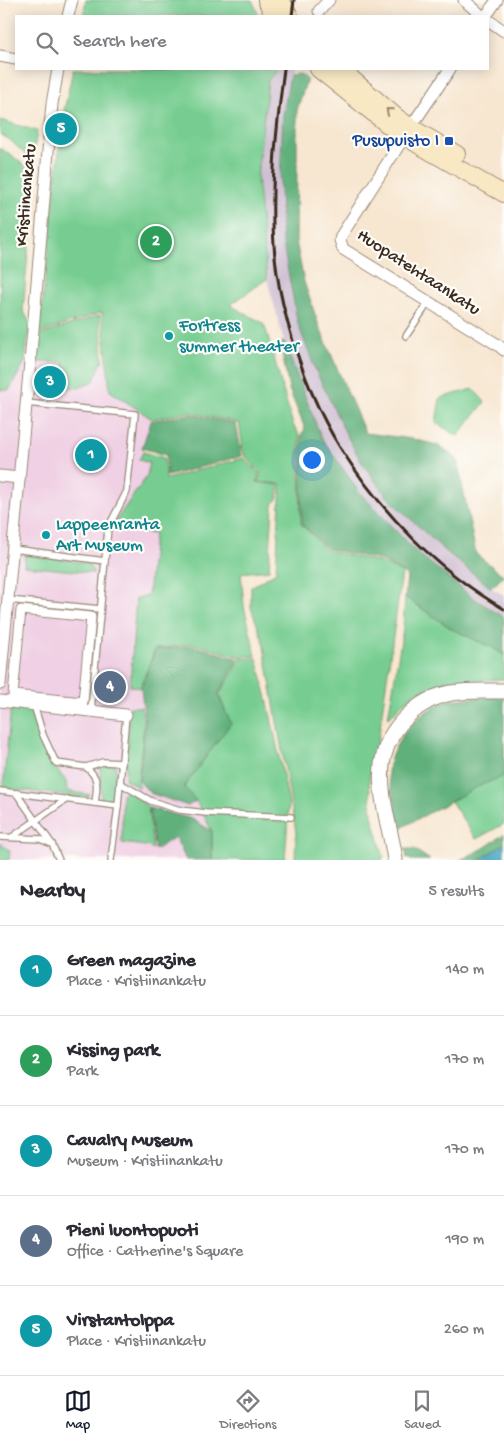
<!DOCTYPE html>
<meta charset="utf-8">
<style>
body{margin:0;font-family:"Gochi Hand",sans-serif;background:#f2f2f3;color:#2b2b33}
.you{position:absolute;left:311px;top:459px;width:18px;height:18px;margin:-12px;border:4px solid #fff;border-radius:50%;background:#1a73e8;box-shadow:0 0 0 8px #1a73e833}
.badge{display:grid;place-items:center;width:32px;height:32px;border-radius:50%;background:#111827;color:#fff;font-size:16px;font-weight:700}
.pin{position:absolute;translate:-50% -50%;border:2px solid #fff;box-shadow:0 1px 5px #0006}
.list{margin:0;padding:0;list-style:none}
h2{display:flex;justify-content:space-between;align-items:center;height:65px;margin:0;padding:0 20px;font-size:21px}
h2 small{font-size:16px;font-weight:400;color:#7c7c81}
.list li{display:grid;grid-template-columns:32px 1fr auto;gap:15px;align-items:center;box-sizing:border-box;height:90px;padding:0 20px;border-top:1px solid #e1e1e2}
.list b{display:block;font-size:19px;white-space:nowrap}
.list p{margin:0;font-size:16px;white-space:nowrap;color:#7c7c81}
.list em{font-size:16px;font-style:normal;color:#7c7c81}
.icon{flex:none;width:28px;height:28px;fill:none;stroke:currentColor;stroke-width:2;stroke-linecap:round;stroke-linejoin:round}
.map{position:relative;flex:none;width:504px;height:860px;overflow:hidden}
.search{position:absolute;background:#fff;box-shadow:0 2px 12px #0003;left:15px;right:15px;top:15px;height:55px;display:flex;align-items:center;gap:12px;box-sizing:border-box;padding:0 18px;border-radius:0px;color:#7c7c81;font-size:19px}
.sheet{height:515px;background:#fff}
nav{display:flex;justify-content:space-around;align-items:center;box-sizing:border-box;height:70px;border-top:1px solid #e1e1e2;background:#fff;font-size:14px;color:#7c7c81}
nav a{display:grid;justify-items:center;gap:2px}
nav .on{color:#111827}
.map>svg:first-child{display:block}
</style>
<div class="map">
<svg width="504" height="860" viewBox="0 0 504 860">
<rect width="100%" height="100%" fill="#fdfcf7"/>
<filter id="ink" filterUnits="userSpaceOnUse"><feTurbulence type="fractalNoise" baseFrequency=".02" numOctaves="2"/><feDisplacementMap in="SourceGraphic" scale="10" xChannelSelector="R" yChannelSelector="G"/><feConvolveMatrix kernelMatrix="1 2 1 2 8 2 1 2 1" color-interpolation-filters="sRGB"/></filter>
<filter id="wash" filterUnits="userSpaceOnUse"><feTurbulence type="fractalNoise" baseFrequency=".0096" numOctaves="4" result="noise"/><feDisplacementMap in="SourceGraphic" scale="20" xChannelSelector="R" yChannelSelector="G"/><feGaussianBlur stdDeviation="1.12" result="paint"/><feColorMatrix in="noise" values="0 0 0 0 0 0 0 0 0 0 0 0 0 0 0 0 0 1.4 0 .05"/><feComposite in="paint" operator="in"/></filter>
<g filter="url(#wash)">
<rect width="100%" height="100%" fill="#f7e6d0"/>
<path fill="#f0d0e4" d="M103 359H107L110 391 152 419 143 448V452L140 460 149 463 147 476 111 527 154 533 148 596 136 599 130 686 141 689 145 722 140 781 188 806 196 801 212 831 192 819 150 808 155 849 175 837 186 860H0V390H9L25 362H64L94 381Z"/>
<path fill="#cebed1" d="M277 69H291L283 115 280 184 282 239 298 324 315 369 346 434 362 463 389 499 443 549 491 588 504 595V617L473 598 414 550 359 492 321 437 284 342 267 279 257 176 268 80 276 71Z"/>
<g fill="#77cd91" stroke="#597c58">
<path d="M86 0H252L259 16H83Z"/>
<path d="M73 69H276V71L268 80 257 176 267 279 230 305 263 323 266 330 293 425 299 434 301 524 328 551 380 562 402 573 379 734 369 780 372 815 383 855V860H295L296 832 263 641 251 608V587L276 572 281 484 258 482 261 473 244 455 239 423 189 412 152 419 110 391 102 312 39 333 63 116Z"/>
<path d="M0 120 37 131 33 161 10 140 0 134Z"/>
<path d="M0 148 14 157 35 175 23 310 30 323 25 362 9 390H0Z"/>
<path d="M100 315 103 359 94 381 76 388 62 387 64 362H35L39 335Z"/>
<path d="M473 389 485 402 458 436 436 423 440 398Z"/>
<path d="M143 452 164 458 166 479 244 458 259 473 257 482 279 485 278 498 273 504 269 570 241 573 244 606 256 656 240 657 194 644 155 649 140 688 130 686 136 598 148 596 154 534 111 527 147 476 149 463 139 460Z"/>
<path d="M25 554 87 563 94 573 24 566Z"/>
<path d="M405 597 452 629 493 648 504 655V679L443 682 410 697 388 718 403 629Z"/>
<path d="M257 658 268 703 289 804 285 860H212V831L196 801 184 787 230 723 219 695 241 659Z"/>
<path d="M11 706 32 708 50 761 66 781 67 791 90 795 85 798 3 788Z"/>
<path d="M130 707H141L144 722 138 782 139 788 125 779Z"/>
<path d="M504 743V824L476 839 437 780Z"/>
<path d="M100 765H116L115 800 101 799Z"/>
<path d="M125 791 130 792 148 807 153 849 146 846 122 843V794Z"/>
<path d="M0 843 10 851 9 860H0Z"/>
</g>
<g fill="#61b07b" stroke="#4e6d4c">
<path d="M300 74 307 79 297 110V165L296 241 304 282 319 326 365 433 413 439 437 445 457 459 476 554 504 576 491 588 443 549 389 499 362 463 346 434 315 369 298 324 282 239 280 184 283 115 290 75Z"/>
<path d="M284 342 321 437 359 492 414 550 473 598 504 617V655L493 648 452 629 405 597 407 576 381 560 328 549 302 524 301 435 305 429 289 389 280 343Z"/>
<path d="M190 414 236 424 242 456 167 476 166 455 142 448 151 421Z"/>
<path d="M194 646 239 659 218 695 231 723 184 787 196 801 188 806 150 793 139 781 145 722 141 689 155 650Z"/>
<path d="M504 697V776L479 786 399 829C397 818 396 806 393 795 392 788 387 780 388 773 390 743 419 710 446 701 461 697 488 698 504 697Z"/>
<path d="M149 808 192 819 212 831V860H186L175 837 155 850Z"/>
<path d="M504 834V844L480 860H460L484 848Z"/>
<path d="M405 849H414L430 860H411L407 858Z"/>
</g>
<path fill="#42a7c2" stroke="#3e6870" d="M504 844V860H480Z"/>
</g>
<g filter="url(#ink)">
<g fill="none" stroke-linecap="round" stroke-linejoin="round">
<g stroke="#987" stroke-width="8">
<g id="service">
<path d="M406 336 429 302"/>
<path d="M26 403 135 414 127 491 108 528 91 711"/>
<path d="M13 549 105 561"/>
<path d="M8 600 100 609"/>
<path d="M34 705 43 735 56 763 86 767 103 762 122 763"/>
<path d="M86 767C100 779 97 786 95 803"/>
<path d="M120 783 151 801 180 810 206 813 291 817"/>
<path d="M0 791 118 806 111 860"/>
<path d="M16 793 52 844 59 860"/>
<path d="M118 806 126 715"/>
<path d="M0 837 40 839 52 844"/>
<path d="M12 837 67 799"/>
</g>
</g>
<g stroke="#987" stroke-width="11">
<path id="pedestrian" d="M21 610 91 617 83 702 13 695Z"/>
</g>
<g stroke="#987" stroke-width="13">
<g id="minor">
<path d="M464 0 482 16"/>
<path d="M319 11 329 0"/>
<path d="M68 16 72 0"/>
<path d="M486 16 497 0"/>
<path d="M488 20 504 31"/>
<path d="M0 56 16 59"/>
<path d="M450 69 404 137 341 236 340 240 343 249 498 345 504 350"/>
<path d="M0 476 19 478"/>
<path d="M0 684 33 330 52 104 58 69"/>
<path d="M0 701 126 715"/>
</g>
</g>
<g stroke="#987" stroke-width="17">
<path id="tertiary" d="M395 860C392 836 384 813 382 789 381 778 381 765 384 755 391 725 421 698 451 693 468 690 486 691 504 691"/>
</g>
<g stroke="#987" stroke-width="18">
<g id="secondary">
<path d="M266 0 273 16"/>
<path d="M281 0 290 16"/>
<path d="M318 69 390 127 418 145 504 194"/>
<path d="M341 69 397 117 411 127 457 154"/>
</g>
</g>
<use href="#service" stroke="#fff" stroke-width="5.5"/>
<use href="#pedestrian" stroke="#fff" stroke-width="9"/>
<use href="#minor" stroke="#fff" stroke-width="11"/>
<use href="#tertiary" stroke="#fff" stroke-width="15"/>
<use href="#secondary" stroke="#f8e8c3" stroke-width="16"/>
<g stroke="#3b2a1e" stroke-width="3">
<path d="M292 16 294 0"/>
<path d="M284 69C276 131 269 194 275 257 277 279 282 302 288 324 300 367 317 411 341 449 382 513 438 571 504 609"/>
</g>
</g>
<defs><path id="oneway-chevron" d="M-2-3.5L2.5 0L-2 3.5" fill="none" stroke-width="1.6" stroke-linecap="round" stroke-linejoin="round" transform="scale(1.25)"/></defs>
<use stroke="#9a8970" href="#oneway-chevron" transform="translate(389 111) rotate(-140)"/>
</g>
<rect fill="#1a4fb4" stroke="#fdfcf7" stroke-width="2" x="444" y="136" width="10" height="10" rx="2.5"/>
<g fill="#0f9aa8" stroke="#fdfcf7" stroke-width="2">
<circle cx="169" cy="336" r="5"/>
<circle cx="46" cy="535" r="5"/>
</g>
<g text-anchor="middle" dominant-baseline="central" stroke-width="4.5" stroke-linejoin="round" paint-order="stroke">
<g font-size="18" fill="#164399" stroke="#fdfcf7" text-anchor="end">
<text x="439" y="141">Pusupuisto I</text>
</g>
<g font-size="18" fill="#3b2a1e" stroke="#fdfcf7">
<text transform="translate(27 195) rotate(-85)">Kristiinankatu</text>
<text transform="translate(418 273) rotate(33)">Huopatehtaankatu</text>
</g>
<g font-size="18" fill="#0d838f" stroke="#fdfcf7" text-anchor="start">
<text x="179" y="326">Fortress<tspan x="179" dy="21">summer theater</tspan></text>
<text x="56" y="525">Lappeenranta<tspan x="56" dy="21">Art Museum</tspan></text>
</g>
</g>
</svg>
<div class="you"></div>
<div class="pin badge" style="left:91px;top:455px;background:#0f9aa8">1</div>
<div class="pin badge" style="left:156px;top:242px;background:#2e9e5b">2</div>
<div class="pin badge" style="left:50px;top:382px;background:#0f9aa8">3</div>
<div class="pin badge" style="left:110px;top:687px;background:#5c6f8a">4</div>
<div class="pin badge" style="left:61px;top:129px;background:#0f9aa8">5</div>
<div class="search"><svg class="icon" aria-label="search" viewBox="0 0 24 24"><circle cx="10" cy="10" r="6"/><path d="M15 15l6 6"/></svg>Search here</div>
</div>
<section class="sheet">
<h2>Nearby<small>5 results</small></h2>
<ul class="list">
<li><span class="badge" style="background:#0f9aa8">1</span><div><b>Green magazine</b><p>Place · Kristiinankatu</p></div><em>140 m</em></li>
<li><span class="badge" style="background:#2e9e5b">2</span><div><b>Kissing park</b><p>Park</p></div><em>170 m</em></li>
<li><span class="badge" style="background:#0f9aa8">3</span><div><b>Cavalry Museum</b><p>Museum · Kristiinankatu</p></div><em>170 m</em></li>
<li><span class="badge" style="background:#5c6f8a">4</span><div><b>Pieni luontopuoti</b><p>Office · Catherine's Square</p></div><em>190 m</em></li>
<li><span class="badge" style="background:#0f9aa8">5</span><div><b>Virstantolppa</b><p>Place · Kristiinankatu</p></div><em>260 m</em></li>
</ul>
</section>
<nav>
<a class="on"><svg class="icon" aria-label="map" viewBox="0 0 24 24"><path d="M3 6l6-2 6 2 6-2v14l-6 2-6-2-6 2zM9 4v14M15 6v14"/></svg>Map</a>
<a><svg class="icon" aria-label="directions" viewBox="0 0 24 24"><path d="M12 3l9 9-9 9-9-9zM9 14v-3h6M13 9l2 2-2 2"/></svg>Directions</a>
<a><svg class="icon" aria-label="saved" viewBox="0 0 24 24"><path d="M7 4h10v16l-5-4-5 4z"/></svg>Saved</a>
</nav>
